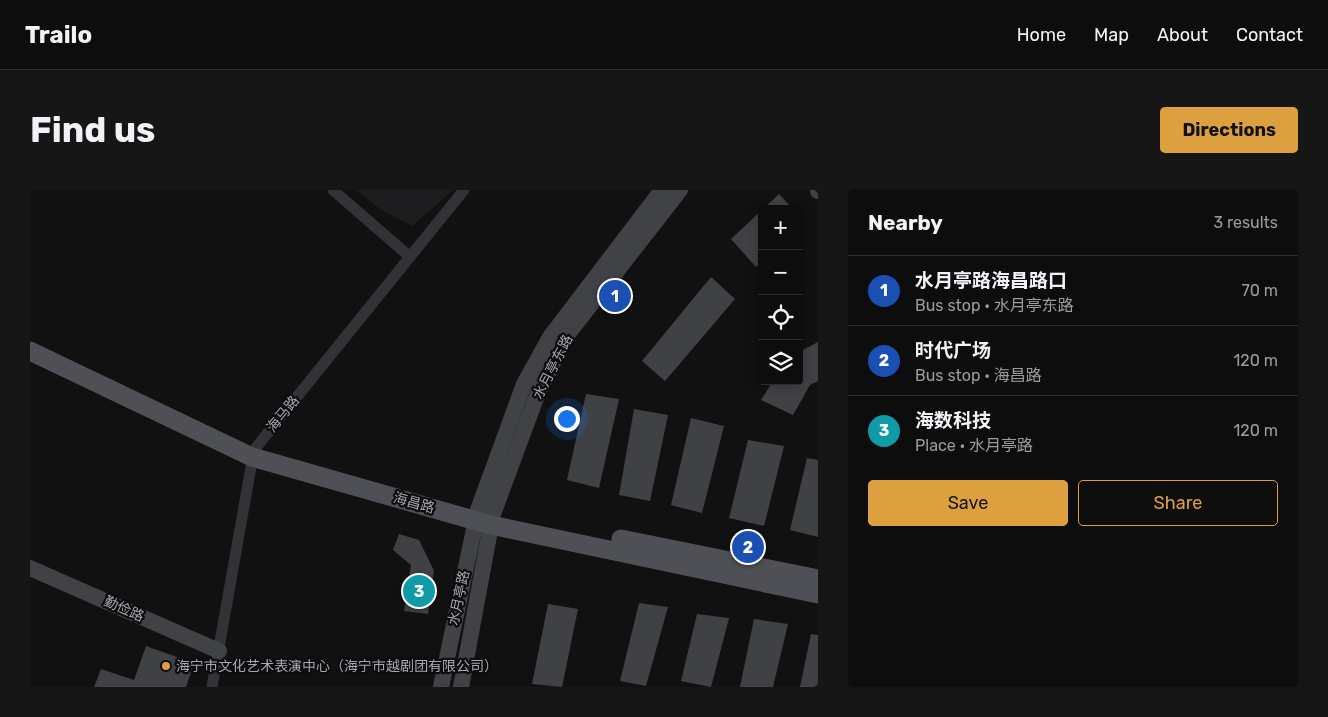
<!DOCTYPE html>
<meta charset="utf-8">
<style>
body{margin:0;font-family:Rubik,"Noto Sans SC",sans-serif;background:#161617;color:#f1f3f6}
.controls{position:absolute;right:15px;top:15px;display:grid;overflow:hidden;border-radius:5px;box-shadow:0 2px 12px #0003}
.controls button{width:45px;height:45px;display:grid;place-items:center;padding:0;border:0;border-bottom:1px solid #2d2d2e;background:#0d0d0e;color:#f1f3f6;font:25px sans-serif}
.you{position:absolute;left:536px;top:228px;width:18px;height:18px;margin:-12px;border:4px solid #fff;border-radius:50%;background:#1a73e8;box-shadow:0 0 0 8px #1a73e833}
.badge{display:grid;place-items:center;width:32px;height:32px;border-radius:50%;background:#dca13e;color:#fff;font-size:16px;font-weight:700}
.pin{position:absolute;translate:-50% -50%;border:2px solid #fff;box-shadow:0 1px 5px #0006}
.list{margin:0;padding:0;list-style:none}
h2{display:flex;justify-content:space-between;align-items:center;height:65px;margin:0;padding:0 20px;font-size:21px}
h2 small{font-size:16px;font-weight:400;color:#9a9c9e}
.list li{display:grid;grid-template-columns:32px 1fr auto;gap:15px;align-items:center;box-sizing:border-box;height:70px;padding:0 20px;border-top:1px solid #2d2d2e}
.list b{display:block;font-size:19px;white-space:nowrap}
.list p{margin:0;font-size:16px;white-space:nowrap;color:#9a9c9e}
.list em{font-size:16px;font-style:normal;color:#9a9c9e}
.actions{display:flex;gap:10px;padding:15px 20px}
.actions a{flex:1;padding:11px 0;border:1px solid #dca13e;border-radius:5px;text-align:center;font-size:18px;color:#dca13e}
.actions .main{background:#dca13e;color:#111}
.icon{flex:none;width:28px;height:28px;fill:none;stroke:currentColor;stroke-width:2;stroke-linecap:round;stroke-linejoin:round}
.map{position:relative;flex:none;width:788px;height:497px;overflow:hidden;border-radius:5px}
header{display:flex;align-items:center;gap:30px;box-sizing:border-box;height:70px;padding:0 25px;background:#0d0d0e;border-bottom:1px solid #2d2d2e}
header strong{font-size:24px}
nav{display:flex;gap:28px;margin-inline-start:auto;font-size:18px}
.intro{display:flex;align-items:center;justify-content:space-between;box-sizing:border-box;height:120px;padding:0 30px}
h1{margin:0;font-size:35px}
.button{padding:12px 22px;border-radius:5px;background:#dca13e;color:#111;font-size:18px;font-weight:700}
main{display:flex;gap:30px;padding:0 30px}
aside{flex:1;background:#0d0d0e;border-radius:5px;box-shadow:0 2px 12px #0003}
.map>svg:first-child{display:block}
</style>
<header>
<strong>Trailo</strong>
<nav><a>Home</a><a>Map</a><a>About</a><a>Contact</a></nav>
</header>
<div class="intro"><h1>Find us</h1><a class="button">Directions</a></div>
<main>
<div class="map">
<svg width="788" height="497" viewBox="0 0 788 497">
<rect width="100%" height="100%" fill="#111112"/>
<path fill="#1d1d1f" d="M326 0H423L382 36 350 19Z"/>
<g fill="#404145">
<path d="M749 4 763 19H733Z"/>
<path d="M732 20V72L726 77 701 49Z"/>
<path d="M681 87 705 109 635 191 612 171Z"/>
<path d="M788 152V191L780 195 763 225 731 210 743 191H769V162Z"/>
<path d="M556 204 589 209 569 298 537 290Z"/>
<path d="M604 219 638 225 620 311 589 305Z"/>
<path d="M661 228 694 236 672 323 641 315Z"/>
<path d="M718 250 754 256 734 336 699 328Z"/>
<path d="M777 268 788 270V347L760 340Z"/>
<path d="M369 344 389 350 404 381 398 424 374 421 381 375 363 360Z"/>
<path d="M609 413 638 417 616 496 590 491Z"/>
<path d="M518 414 548 419 532 497 502 494Z"/>
<path d="M667 424 699 428 681 497 651 491Z"/>
<path d="M724 429 758 434 743 497H710Z"/>
<path d="M781 444 788 445V497H770Z"/>
<path d="M116 456 164 473 156 497H64L71 479 104 490Z"/>
</g>
<g fill="none" stroke-linecap="round" stroke-linejoin="round">
<g stroke="#323336" stroke-width="11">
<path d="M303 0 380 67"/>
<path d="M182 497 224 260 434 0"/>
</g>
<g stroke="#404246" stroke-width="16">
<path d="M788 0V1"/>
<path d="M0 378 189 461"/>
<path d="M411 497 448 320 494 194 520 147 632 0"/>
<path d="M431 497 463 324 509 200 537 145 650 0"/>
</g>
<g stroke="#4e5055" stroke-width="19">
<path d="M0 161 222 267 461 335 788 404"/>
<path d="M591 349 788 389"/>
</g>
</g>
<circle fill="#dca13e" stroke="#0c0c0d" stroke-width="2" cx="136" cy="476" r="5"/>
<g text-anchor="middle" dominant-baseline="central" stroke-width="4.5" stroke-linejoin="round" paint-order="stroke">
<g font-size="14" fill="#a4a8b1" stroke="#0c0c0d">
<text transform="translate(523 177) rotate(-63)">水月亭东路</text>
<text transform="translate(253 224) rotate(-51)">海马路</text>
<text transform="translate(384 313) rotate(16)">海昌路</text>
<text transform="translate(429 408) rotate(-78)">水月亭路</text>
<text transform="translate(94 419) rotate(24)">勤俭路</text>
</g>
<g font-size="14" fill="#a4a8b1" stroke="#0c0c0d" text-anchor="start">
<text x="146" y="476">海宁市文化艺术表演中心（海宁市越剧团有限公司）</text>
</g>
</g>
</svg>
<div class="controls">
<button>+</button>
<button>−</button>
<button><svg class="icon" aria-label="locate" viewBox="0 0 24 24"><circle cx="12" cy="12" r="6"/><path d="M12 2v4M12 18v4M2 12h4M18 12h4"/></svg></button>
<button><svg class="icon" aria-label="layers" viewBox="0 0 24 24"><path d="M12 4l9 5-9 5-9-5zM3 14l9 5 9-5"/></svg></button>
</div>
<div class="you"></div>
<div class="pin badge" style="left:585px;top:106px;background:#1a4fb4">1</div>
<div class="pin badge" style="left:718px;top:357px;background:#1a4fb4">2</div>
<div class="pin badge" style="left:389px;top:401px;background:#0f9aa8">3</div>
</div>
<aside>
<h2>Nearby<small>3 results</small></h2>
<ul class="list">
<li><span class="badge" style="background:#1a4fb4">1</span><div><b>水月亭路海昌路口</b><p>Bus stop · 水月亭东路</p></div><em>70 m</em></li>
<li><span class="badge" style="background:#1a4fb4">2</span><div><b>时代广场</b><p>Bus stop · 海昌路</p></div><em>120 m</em></li>
<li><span class="badge" style="background:#0f9aa8">3</span><div><b>海数科技</b><p>Place · 水月亭路</p></div><em>120 m</em></li>
</ul>
<div class="actions"><a class="main">Save</a><a>Share</a></div>
</aside>
</main>
